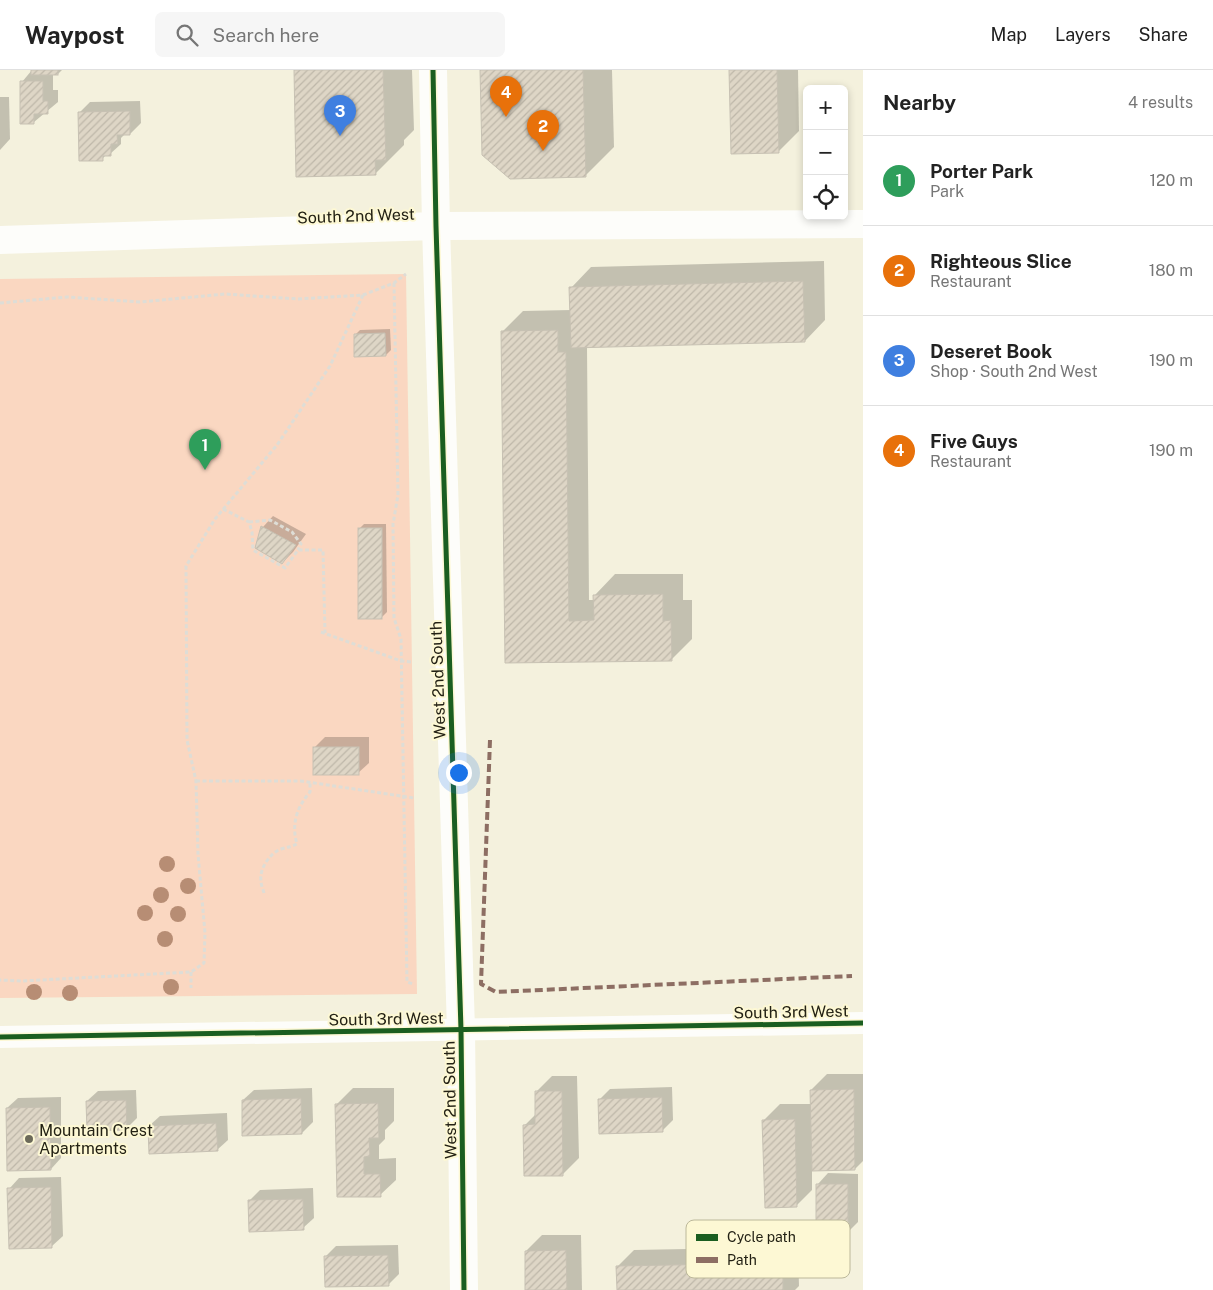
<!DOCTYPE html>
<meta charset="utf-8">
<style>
body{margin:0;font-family:"Public Sans",sans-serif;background:#f6f6f6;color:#222}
.controls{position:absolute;right:15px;top:15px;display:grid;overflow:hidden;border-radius:8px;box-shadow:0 2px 8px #0003}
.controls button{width:45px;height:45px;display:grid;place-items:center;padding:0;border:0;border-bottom:1px solid #e0e0e0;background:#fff;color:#222;font:25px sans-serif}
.you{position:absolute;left:458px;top:702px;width:18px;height:18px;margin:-12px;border:4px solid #fff;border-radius:50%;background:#1a73e8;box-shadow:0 0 0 8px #1a73e833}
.badge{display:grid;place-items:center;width:32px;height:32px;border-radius:50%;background:#d93025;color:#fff;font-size:16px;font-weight:700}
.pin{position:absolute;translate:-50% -41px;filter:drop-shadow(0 1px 2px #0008)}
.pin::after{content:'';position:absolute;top:26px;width:18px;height:15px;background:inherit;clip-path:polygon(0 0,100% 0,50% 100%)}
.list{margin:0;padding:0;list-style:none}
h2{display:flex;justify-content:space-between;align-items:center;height:65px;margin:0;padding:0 20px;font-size:21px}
h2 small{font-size:16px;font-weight:400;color:#767676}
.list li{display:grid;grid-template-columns:32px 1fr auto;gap:15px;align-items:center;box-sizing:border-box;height:90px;padding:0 20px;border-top:1px solid #e0e0e0}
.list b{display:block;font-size:19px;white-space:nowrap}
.list p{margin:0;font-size:16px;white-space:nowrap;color:#767676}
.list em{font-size:16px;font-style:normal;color:#767676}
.icon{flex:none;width:28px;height:28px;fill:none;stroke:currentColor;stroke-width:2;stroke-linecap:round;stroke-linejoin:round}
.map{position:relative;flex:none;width:863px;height:1220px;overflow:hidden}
header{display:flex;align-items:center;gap:30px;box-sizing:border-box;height:70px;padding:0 25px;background:#fff;border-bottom:1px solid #e0e0e0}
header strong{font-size:24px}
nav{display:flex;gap:28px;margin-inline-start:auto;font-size:18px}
.search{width:350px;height:45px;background:#f6f6f6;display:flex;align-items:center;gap:12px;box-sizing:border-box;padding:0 18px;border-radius:8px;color:#767676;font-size:19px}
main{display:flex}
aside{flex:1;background:#fff}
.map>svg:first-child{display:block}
</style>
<header>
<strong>Waypost</strong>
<div class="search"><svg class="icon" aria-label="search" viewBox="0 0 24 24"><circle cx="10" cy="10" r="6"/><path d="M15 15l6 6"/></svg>Search here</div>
<nav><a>Map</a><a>Layers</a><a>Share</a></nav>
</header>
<main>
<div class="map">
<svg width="863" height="1220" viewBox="0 0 863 1220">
<defs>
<pattern id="building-hatch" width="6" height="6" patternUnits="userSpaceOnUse" patternTransform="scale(1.25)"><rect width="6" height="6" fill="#ded6c6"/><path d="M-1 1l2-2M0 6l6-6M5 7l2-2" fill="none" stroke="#beb7a9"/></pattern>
</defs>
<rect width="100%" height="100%" fill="#f4f1dd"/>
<path fill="#fad7c1" d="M406 204 417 924 0 928V209Z"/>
<g fill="#0003">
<path d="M32 0H62L58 4H53V20H58V32L34 52 22 12Z"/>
<path d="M295 0H412L414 60 404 70V75L375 104Z"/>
<path d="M481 0H612L614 77 585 106Z"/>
<path d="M730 0H798L799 61 778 82Z"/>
<path d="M0 27H9L10 69 0 80Z"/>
<path d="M140 31 141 53 130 64H125L121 68V74L110 84H107L102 89 79 43 90 32Z"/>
<path d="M824 191 825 250 805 271 587 276 589 530H595V525L615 504H683V530H692V569L671 590 506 592 503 261 523 241 571 240V218L591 197Z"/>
<path d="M390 259 391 280 386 285 355 265 360 260Z"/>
<path d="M273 446 306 464 293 482 282 493 257 478 263 457Z"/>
<path d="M364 454H386L387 542 382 547 359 459Z"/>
<path d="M325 667H369V693L358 703 314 678Z"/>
<path d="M827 1004H863V1091L855 1099 812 1100V1120L796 1136 764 1050 780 1034H812L811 1020Z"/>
<path d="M552 1006H577L579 1088 563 1104 525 1055 536 1044V1022Z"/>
<path d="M672 1017 673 1050 662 1061 600 1029 610 1019Z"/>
<path d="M312 1018 313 1052 302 1063 243 1030 254 1020Z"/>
<path d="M353 1018H394V1051L385 1060V1069L379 1075V1089L396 1088V1110L380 1125 338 1126 337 1034Z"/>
<path d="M136 1020 137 1048 126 1059 87 1031 98 1021Z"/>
<path d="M61 1027V1088L51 1099 7 1038 18 1028Z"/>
<path d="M227 1043 228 1070 217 1080 149 1056 160 1046Z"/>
<path d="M828 1103 858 1104V1152L848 1162 818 1114Z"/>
<path d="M61 1107 63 1166 52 1176 9 1119 19 1108Z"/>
<path d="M313 1118 314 1148 303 1158 249 1131 260 1120Z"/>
<path d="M542 1165H581L582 1220H526V1181Z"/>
<path d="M398 1175 399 1204 388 1215 326 1186 336 1176Z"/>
<path d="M798 1177 799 1216 795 1220H618V1196L634 1180Z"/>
</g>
<g fill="url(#building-hatch)" stroke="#c7c1b3">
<rect x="31" y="0" width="27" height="5"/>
<path d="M294 0H383L386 90H375L376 105 296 107Z"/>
<path d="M480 0H583L586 107 510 109 482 85Z"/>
<path d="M729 0H777L779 83 731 84Z"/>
<path d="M20 11H43V31H48V44H34V54H20Z"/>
<path d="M130 41V65H117L118 74H111V86H103V91H79L78 42Z"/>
<path d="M803 211 805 272 571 278 569 217Z"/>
<path d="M558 260V282H566L569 551 594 550 593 525 663 524V551L671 550 672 591 505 593 501 261Z"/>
<path d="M385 263 386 286 354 287V264Z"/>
<path d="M261 456 296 475 282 494 255 478Z"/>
<rect x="358" y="458" width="24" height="91"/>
<rect x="313" y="677" width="46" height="28"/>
<path d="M854 1019 855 1100 812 1101 810 1020Z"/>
<path d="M535 1021H562L563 1106H524L523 1055 535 1054Z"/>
<path d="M662 1027 663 1062 599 1064 598 1029Z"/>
<path d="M301 1028 302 1064 242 1066V1030Z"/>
<path d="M126 1030 127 1060 87 1061 86 1031Z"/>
<path d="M378 1033 379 1068H369L370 1086 364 1087V1104H380L381 1127H337L335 1034Z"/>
<path d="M50 1037 51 1100 7 1101 6 1038Z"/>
<path d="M795 1049 797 1137 765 1138 762 1050Z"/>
<path d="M216 1053 218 1081 149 1084 148 1056Z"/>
<path d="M816 1114H848V1164L816 1163Z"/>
<path d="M51 1117 52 1178 9 1179 7 1118Z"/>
<path d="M303 1129 304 1160 249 1162 248 1130Z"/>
<path d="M566 1180 567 1220H525V1181Z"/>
<path d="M388 1185 389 1216 325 1217 324 1186Z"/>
<path d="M783 1193V1220H617L616 1196Z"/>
</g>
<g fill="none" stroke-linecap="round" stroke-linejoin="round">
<g stroke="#deddd6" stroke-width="3" stroke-dasharray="4 2.5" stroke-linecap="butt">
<path d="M394 213 398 425 393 454 394 548 401 569 407 912 413 914"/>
<path d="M363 225 394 213 406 204"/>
<path d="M0 233 67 227 140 232 225 224 298 229 363 225 330 296 277 375 215 449 186 496 187 670 196 711 198 784 205 863 204 893 191 902 22 911 0 910"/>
<path d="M223 439 249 452 252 462 253 480 285 498 298 480H323L325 563"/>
<path d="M249 452 270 450 292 462 301 474 298 480"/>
<path d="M321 562 401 591 412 592"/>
<path d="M196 711H301L414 728"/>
<path d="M264 823C263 819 261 815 261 811 259 799 270 783 281 779 287 777 291 777 297 774 291 754 297 737 310 722V712"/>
<path d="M191 902V918"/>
</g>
<path stroke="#fdfdfa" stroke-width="22" d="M0 967 863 953"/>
<path stroke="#fdfdfa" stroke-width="28" d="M433 0 436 156 461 960 464 1220"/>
<path stroke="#fdfdfa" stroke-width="28" d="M0 170 436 156 863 154"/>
<path stroke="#8d6e63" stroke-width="4" stroke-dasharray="8 4" stroke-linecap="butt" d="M490 670 481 914 496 922 852 906"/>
<g stroke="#fdf8d4" stroke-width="8">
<g id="cycleway">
<path d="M433 0 436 156 461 960 464 1220"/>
<path d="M0 967 863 953"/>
</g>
</g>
<use href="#cycleway" stroke="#1b5e20" stroke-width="5"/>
</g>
<g fill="#b78d74">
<circle cx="167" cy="794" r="8"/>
<circle cx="188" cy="816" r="8"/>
<circle cx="161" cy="825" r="8"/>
<circle cx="145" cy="843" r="8"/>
<circle cx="178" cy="844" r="8"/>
<circle cx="165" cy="869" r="8"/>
<circle cx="171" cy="917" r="8"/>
<circle cx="34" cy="922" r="8"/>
<circle cx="70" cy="923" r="8"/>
</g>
<circle fill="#6c6a5a" stroke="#fdf8d4" stroke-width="2" cx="29" cy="1069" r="5"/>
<g text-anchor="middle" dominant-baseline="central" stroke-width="4" stroke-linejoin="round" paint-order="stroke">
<g font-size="16" fill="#232114" stroke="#fdf8d4">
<text transform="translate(356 146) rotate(-2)">South 2nd West</text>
<text transform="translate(438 610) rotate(-92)">West 2nd South</text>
<text transform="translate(791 942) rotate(-1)">South 3rd West</text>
<text transform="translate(386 949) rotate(-1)">South 3rd West</text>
<text transform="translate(450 1030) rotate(-91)">West 2nd South</text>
</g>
<g font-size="16" fill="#232114" stroke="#fdf8d4" text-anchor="start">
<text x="39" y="1060">Mountain Crest<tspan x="39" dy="18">Apartments</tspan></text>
</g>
</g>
<rect x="686" y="1150" width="164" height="58" rx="8" fill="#fdf8d4" stroke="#bcb89a" stroke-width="1"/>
<rect x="696" y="1164" width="22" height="7" fill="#1b5e20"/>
<rect x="696" y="1187" width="22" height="6" fill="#8d6e63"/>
<g font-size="14" fill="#232114">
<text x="727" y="1172">Cycle path</text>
<text x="727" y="1195">Path</text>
</g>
</svg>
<div class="controls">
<button>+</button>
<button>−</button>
<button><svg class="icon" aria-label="locate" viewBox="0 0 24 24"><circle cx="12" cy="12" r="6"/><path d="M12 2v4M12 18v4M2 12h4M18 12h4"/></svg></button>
</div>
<div class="you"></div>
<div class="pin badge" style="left:205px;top:400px;background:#2e9e5b">1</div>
<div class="pin badge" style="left:543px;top:81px;background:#e8710a">2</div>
<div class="pin badge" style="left:340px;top:66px;background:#3f7fe0">3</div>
<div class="pin badge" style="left:506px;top:47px;background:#e8710a">4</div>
</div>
<aside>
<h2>Nearby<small>4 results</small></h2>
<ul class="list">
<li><span class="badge" style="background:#2e9e5b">1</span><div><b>Porter Park</b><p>Park</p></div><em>120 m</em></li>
<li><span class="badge" style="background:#e8710a">2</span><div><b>Righteous Slice</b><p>Restaurant</p></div><em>180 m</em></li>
<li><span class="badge" style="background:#3f7fe0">3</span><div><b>Deseret Book</b><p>Shop · South 2nd West</p></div><em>190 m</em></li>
<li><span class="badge" style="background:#e8710a">4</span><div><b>Five Guys</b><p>Restaurant</p></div><em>190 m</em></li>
</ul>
</aside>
</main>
